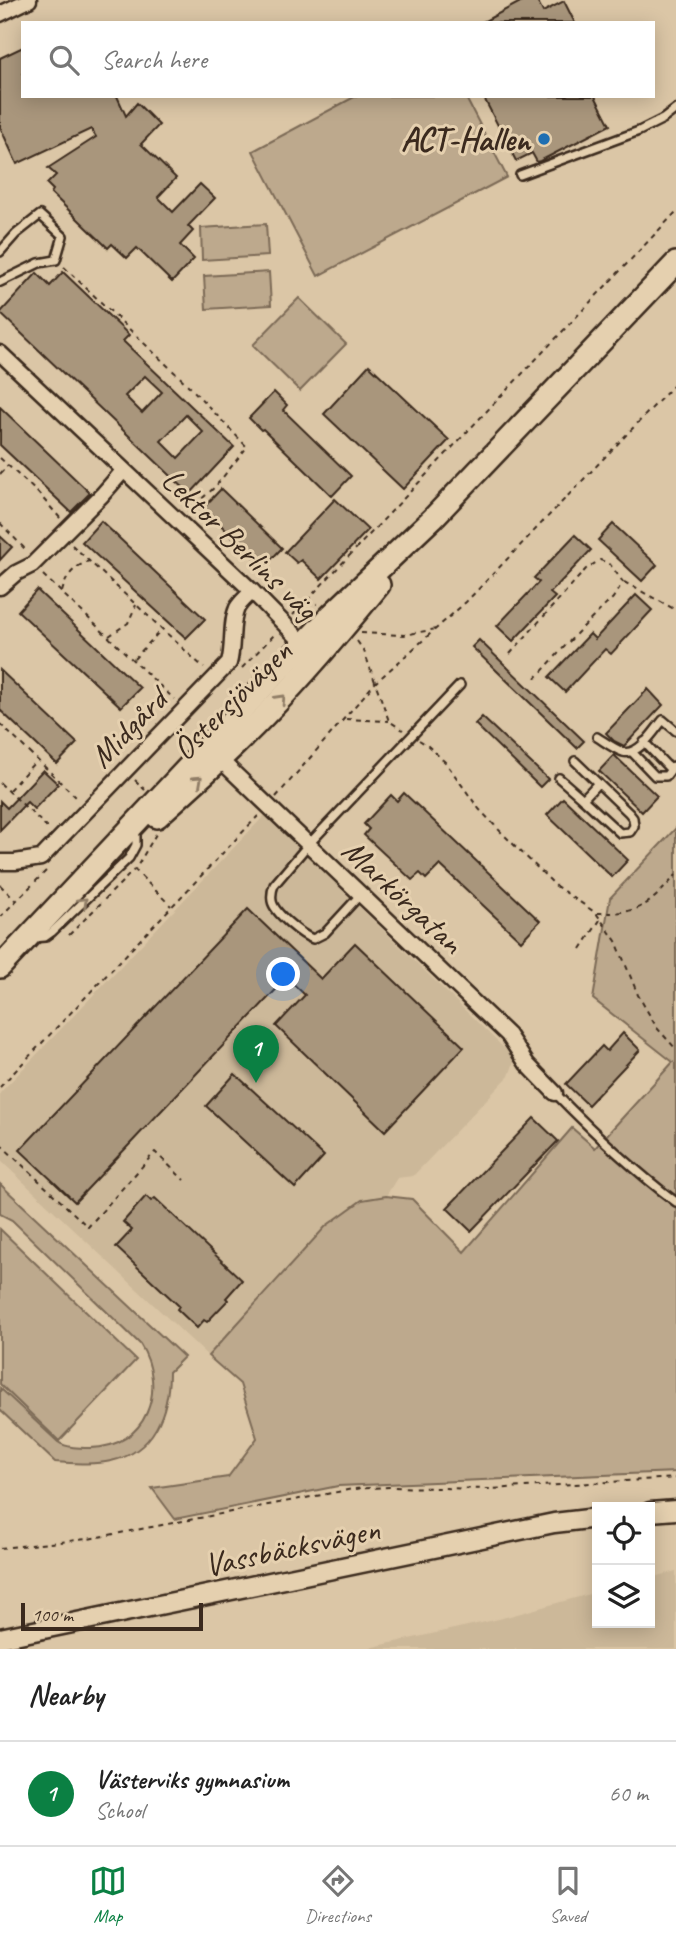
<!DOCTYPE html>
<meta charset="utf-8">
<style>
body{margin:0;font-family:Caveat,sans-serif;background:#f6f6f6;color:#222}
.controls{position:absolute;right:21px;bottom:21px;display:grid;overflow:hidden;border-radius:0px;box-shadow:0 4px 18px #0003}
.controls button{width:63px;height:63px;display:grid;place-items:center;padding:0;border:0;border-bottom:2px solid #e0e0e0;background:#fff;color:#222;font:35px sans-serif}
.scale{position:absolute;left:21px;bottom:18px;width:182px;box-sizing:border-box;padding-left:7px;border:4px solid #3b2a1e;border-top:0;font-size:19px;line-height:24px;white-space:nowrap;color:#3b2a1e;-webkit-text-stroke:5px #e5d0af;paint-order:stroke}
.you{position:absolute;left:284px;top:975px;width:24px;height:24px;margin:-18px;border:5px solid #fff;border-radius:50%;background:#1a73e8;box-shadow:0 0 0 10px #1a73e833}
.badge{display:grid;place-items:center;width:46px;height:46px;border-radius:50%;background:#0b8043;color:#fff;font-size:23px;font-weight:700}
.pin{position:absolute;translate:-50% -58px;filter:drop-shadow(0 2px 4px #0008)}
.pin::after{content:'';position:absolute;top:37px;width:24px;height:21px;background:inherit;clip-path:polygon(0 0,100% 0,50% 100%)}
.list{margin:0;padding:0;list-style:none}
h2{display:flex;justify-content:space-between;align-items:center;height:91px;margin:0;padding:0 28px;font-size:30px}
h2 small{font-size:23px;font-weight:400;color:#767676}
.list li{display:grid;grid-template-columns:46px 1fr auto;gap:21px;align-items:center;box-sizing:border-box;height:105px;padding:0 28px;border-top:2px solid #e0e0e0}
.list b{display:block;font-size:26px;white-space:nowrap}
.list p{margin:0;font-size:23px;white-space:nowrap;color:#767676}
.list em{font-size:23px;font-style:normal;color:#767676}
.icon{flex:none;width:38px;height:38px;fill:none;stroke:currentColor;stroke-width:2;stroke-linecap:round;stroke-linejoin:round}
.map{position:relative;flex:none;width:676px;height:1649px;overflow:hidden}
.search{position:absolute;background:#fff;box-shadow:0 4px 18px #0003;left:21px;right:21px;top:21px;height:77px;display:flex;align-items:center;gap:18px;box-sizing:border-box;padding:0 24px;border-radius:0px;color:#767676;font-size:26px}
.sheet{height:196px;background:#fff}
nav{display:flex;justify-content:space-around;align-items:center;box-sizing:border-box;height:98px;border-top:2px solid #e0e0e0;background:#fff;font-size:19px;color:#767676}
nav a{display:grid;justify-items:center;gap:4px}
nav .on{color:#0b8043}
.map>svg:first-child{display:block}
</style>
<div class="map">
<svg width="676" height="1649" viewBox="0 0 676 1649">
<rect width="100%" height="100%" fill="#dbc6a6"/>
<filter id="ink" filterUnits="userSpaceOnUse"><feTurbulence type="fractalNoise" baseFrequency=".0143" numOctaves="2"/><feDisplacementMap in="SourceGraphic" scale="14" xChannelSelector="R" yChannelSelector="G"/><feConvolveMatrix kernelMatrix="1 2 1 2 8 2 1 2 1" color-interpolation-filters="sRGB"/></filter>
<g filter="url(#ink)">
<g fill="#ccb899">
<path d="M265 815 510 1054 514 1062 509 1076 413 1176 397 1178 386 1196 362 1200 326 1226 208 1356 0 1160V1093Z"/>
<path d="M676 1571V1649H364L499 1619 597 1592V1623H650V1578Z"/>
</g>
<g fill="#bda98d" stroke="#7c6a56" stroke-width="2">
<path d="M356 96H465L507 177 318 276 253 151Z"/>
<path d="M266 224 268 256 202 260 201 228Z"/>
<path d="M269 272 271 305 206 309 204 276Z"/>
<path d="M299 298 346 344 300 391 253 345Z"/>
<path d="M676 828V1472L338 1486 175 1519 152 1488 228 1477 257 1438 240 1384 208 1356 326 1226 362 1200 386 1196 412 1199 464 1252 572 1128 595 1148 673 1062 593 999 610 898Z"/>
<path d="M0 1184 184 1357 169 1372C169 1412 154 1452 111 1461 93 1465 73 1463 55 1462L0 1410V1388L58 1442C67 1448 79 1448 90 1448 147 1448 168 1388 140 1344L12 1220 0 1214Z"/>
<path d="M0 1229 136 1360 59 1441 0 1384Z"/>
</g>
<g fill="#a9967c" stroke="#3b2a1e" stroke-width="2" fill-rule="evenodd">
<path d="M524 0H537L543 12 564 1 575 23H481Z"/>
<path d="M23 47V96H117L126 116 137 103 159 125 141 144 176 178 158 197 173 212 200 184 215 198 188 226 193 231 180 245 194 259 172 282 137 248 127 258 112 244 108 248 51 193 53 190 47 184 56 175 48 168 96 137 91 129 17 164 0 127V58Z"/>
<path d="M483 96H595L610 125 540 161 537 162 532 153 516 161Z"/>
<path d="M63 272 129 335 123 341 234 447 190 494 0 313 37 273 50 286ZM145 376 162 392 142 413 125 396ZM186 415 203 432 178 458 161 441Z"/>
<path d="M369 365 449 440 403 489 324 414Z"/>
<path d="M274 392 287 405 283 410 351 476 332 496 263 429 261 430 249 418Z"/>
<path d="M0 407 90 493 71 512 0 445Z"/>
<path d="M221 489 282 548 264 567 203 508Z"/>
<path d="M335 499 368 530 321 579 301 560 297 563 285 552Z"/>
<path d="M101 521 205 619 186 638 82 542Z"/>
<path d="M613 524 657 565 642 581 598 540Z"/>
<path d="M575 535 591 550 550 593 555 597 513 641 497 626 539 582 534 578Z"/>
<path d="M0 536 12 547 0 560Z"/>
<path d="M37 590 140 688 121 707 18 611Z"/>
<path d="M636 595 652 610 611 654 605 649 565 692 549 677 590 634 595 639Z"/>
<path d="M479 640 584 741 577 748 472 647Z"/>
<path d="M0 670 77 743 57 764 0 710Z"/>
<path d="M648 689 663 705 624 746 614 741 606 733Z"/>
<path d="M482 717 548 779 540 787 475 724Z"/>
<path d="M614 755 657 796 642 812 599 771Z"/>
<path d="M43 770 58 784 34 809 27 802 0 830V801L7 808Z"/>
<path d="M404 793 540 921 521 941 440 865 426 879 420 873 412 880 364 835 369 829 364 824 391 795 397 801Z"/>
<path d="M563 798 628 860 612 877 547 815Z"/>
<path d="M248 909 321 979 355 943 464 1047 385 1131 276 1026 305 995 287 978 75 1202 20 1150Z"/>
<path d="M623 1033 640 1050 588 1105 566 1084 602 1046 607 1051Z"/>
<path d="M235 1074 324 1156 295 1188 206 1106Z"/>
<path d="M534 1118 558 1141 471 1231 447 1208Z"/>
<path d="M146 1196 151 1201 155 1198 242 1280 226 1298 228 1300 207 1322 204 1320 197 1328 177 1309 179 1306 116 1247 132 1230 123 1222Z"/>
</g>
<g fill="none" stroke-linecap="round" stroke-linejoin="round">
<g stroke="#3b2a1e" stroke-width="12">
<g id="service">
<path d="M520 175 639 131 663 119 676 109"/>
<path d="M0 252 16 234 40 215 63 236 56 260 39 263 0 282"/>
<path d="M597 737C605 742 614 749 623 752 639 756 654 731 663 720L676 731"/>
<path d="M644 742 668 767 675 766"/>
<path d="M632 752 655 776H666L673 767"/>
<path d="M575 761 629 813 633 818 634 826 630 832 620 833 583 799 598 783"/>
<path d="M559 778 583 799"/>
<path d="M361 894 325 933 313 939C303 936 274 913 272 901 271 895 272 890 274 885L308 845 460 685"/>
<path d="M33 938 45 937 52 932 129 858 136 845V836"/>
<path d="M555 1093C593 1132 632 1169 676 1202"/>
</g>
</g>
<g stroke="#3b2a1e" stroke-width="19">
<g id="minor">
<path d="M0 14 29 0"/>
<path d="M0 353 252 591 310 650"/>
<path d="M0 587 16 573 32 565 102 495 123 471"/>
<path d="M214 754 508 1035 527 1064 555 1093"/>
<path d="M0 862H15L41 858 229 663C234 646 230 623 237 608 240 602 247 597 252 591"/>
</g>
</g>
<g stroke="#3b2a1e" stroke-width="23">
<g id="tertiary">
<path d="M650 1512 676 1510"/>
<path d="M0 1638 554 1523 597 1518"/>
</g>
</g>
<g stroke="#3b2a1e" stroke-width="26">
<g id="secondary">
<path d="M157 817C196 782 234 748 270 710 309 670 344 628 379 585"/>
<path d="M0 967 332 614 433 518 676 263"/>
</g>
</g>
<g stroke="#3b2a1e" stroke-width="2" stroke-dasharray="5 5" stroke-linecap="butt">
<path d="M64 267 190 387 247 447 215 487 188 511"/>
<path d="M0 458 38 493 61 519"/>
<path d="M0 474 8 465"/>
<path d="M0 523 26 550"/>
<path d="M72 545 204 668"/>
<path d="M43 575 174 699"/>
<path d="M624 582 676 610"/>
<path d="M62 592C66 576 73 567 89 561"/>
<path d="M307 600 317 604"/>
<path d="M293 615 676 212"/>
<path d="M361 633 404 635 436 629"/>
<path d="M109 636 128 623 136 605"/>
<path d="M357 641 364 651 389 721 403 730"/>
<path d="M510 654 586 569 600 560 609 563 623 582 613 598 577 633 536 678"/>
<path d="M134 659 161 630"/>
<path d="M242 668 275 634"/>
<path d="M346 719 389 721"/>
<path d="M0 724 78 799"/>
<path d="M419 740 427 745 446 763 479 809 501 832 556 886 596 913 616 941 638 995 657 1028 676 1049"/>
<path d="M135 780 145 790"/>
<path d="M0 783 49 829"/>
<path d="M9 790 36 761"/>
<path d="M276 797 375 683 466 602 676 383"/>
<path d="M156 834 135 870 171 906"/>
<path d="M0 885 16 901"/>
<path d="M597 913C639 914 649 906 676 875"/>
<path d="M0 917 46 871"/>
<path d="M69 935 134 870"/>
<path d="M581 949 600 920"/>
<path d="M0 1087 258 816"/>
<path d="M0 1144 88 1227 155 1152 184 1180"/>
<path d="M0 1548 88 1539 353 1489 389 1487 490 1489 676 1478"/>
</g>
<use href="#service" stroke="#e5d0af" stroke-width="7"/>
<use href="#minor" stroke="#e5d0af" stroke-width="14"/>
<use href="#tertiary" stroke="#e5d0af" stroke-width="18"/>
<use href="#secondary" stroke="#e5d0af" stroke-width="21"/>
</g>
<defs><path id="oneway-chevron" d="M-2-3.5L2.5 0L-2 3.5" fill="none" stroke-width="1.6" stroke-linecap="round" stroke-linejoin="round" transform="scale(1.75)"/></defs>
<g stroke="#907d66">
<use href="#oneway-chevron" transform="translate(281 699) rotate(-47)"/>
<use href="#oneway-chevron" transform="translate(198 780) rotate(-42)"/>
<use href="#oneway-chevron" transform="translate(83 902) rotate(-44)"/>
</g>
</g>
<circle fill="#1f6fb2" stroke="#e5d0af" stroke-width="2.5" cx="544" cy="139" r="7"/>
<g text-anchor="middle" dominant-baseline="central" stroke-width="6" stroke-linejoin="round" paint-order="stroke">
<g font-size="33" font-weight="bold" fill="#3b2a1e" stroke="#e5d0af" text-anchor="end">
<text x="530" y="139">ACT-Hallen</text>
</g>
<g font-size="33" fill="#3b2a1e" stroke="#e5d0af">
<text transform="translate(240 544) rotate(44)">Lektor Berlins väg</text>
<text transform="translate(232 700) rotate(-45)">Östersjövägen</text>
<text transform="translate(128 728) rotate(-46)">Midgård</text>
<text transform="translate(403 896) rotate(43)">Markörgatan</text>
<text transform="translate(292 1547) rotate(-12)">Vassbäcksvägen</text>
</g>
</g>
</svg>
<div class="controls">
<button><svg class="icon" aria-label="locate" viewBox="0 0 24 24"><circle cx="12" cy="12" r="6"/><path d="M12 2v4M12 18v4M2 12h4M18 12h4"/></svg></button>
<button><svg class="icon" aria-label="layers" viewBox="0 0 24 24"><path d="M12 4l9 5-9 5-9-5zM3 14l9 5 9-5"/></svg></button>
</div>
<div class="scale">100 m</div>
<div class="you"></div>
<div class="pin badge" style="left:256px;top:1083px">1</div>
<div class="search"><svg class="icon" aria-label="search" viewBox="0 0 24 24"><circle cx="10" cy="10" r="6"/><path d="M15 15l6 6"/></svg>Search here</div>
</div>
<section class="sheet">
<h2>Nearby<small></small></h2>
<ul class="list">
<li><span class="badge">1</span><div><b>Västerviks gymnasium</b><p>School</p></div><em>60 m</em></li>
</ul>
</section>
<nav>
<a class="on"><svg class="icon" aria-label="map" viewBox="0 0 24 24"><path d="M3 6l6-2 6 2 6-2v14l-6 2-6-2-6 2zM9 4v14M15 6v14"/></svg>Map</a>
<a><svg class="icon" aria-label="directions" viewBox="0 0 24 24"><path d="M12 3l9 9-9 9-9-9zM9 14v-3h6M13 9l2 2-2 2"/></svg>Directions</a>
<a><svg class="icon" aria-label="saved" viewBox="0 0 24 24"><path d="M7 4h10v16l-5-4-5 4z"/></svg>Saved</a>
</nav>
